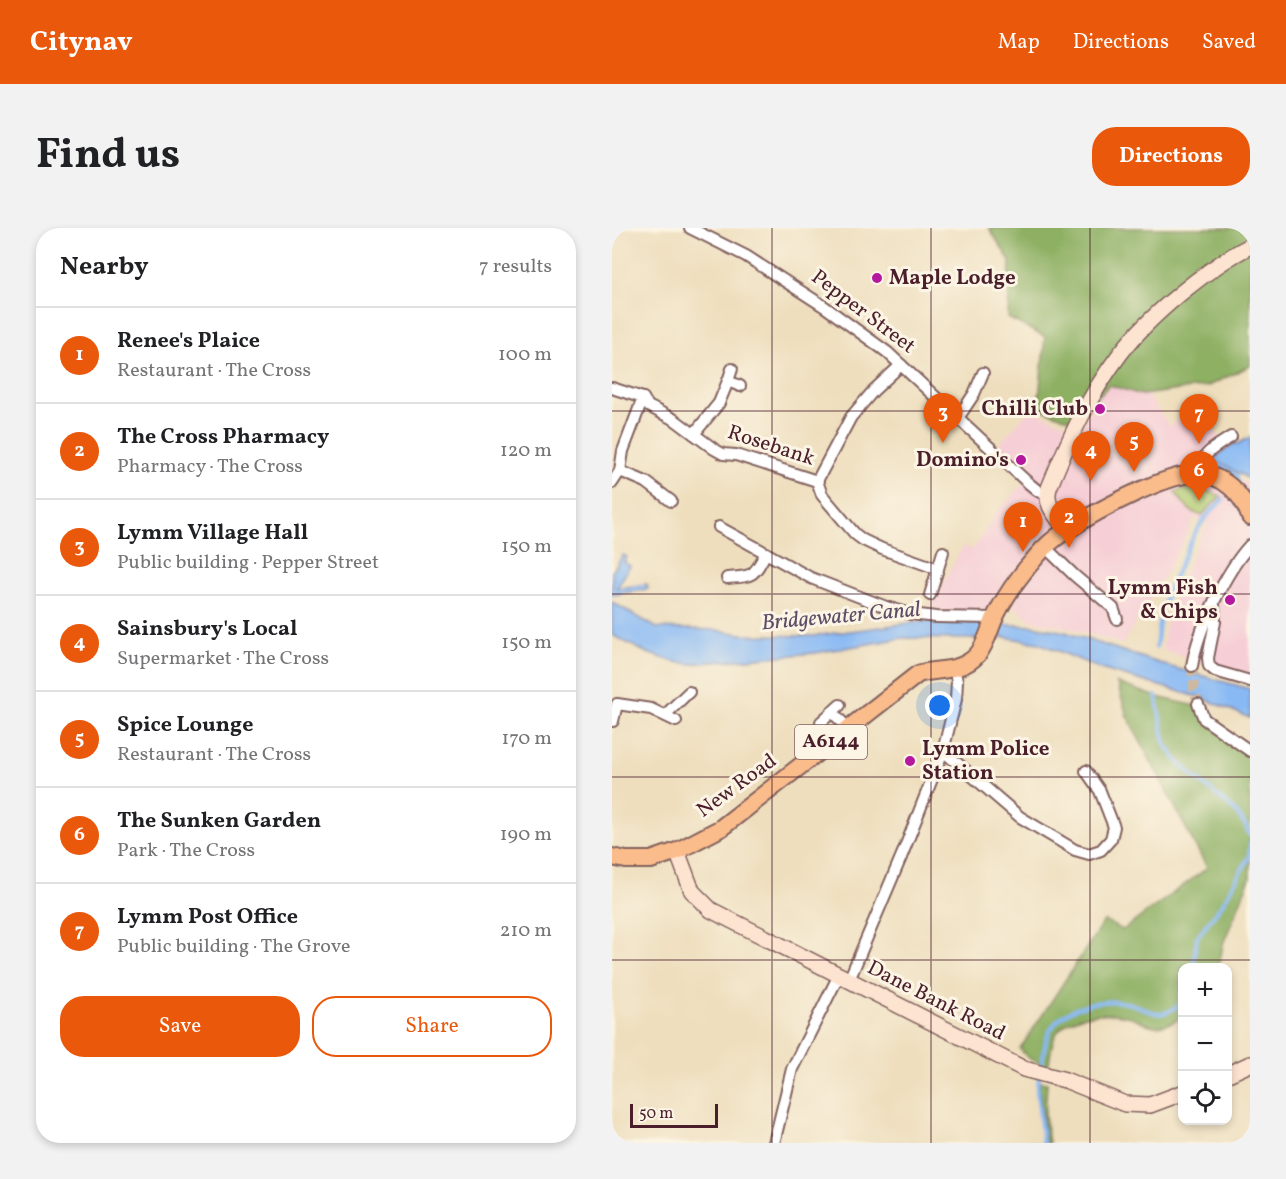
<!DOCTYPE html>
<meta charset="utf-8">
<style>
body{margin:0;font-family:Vollkorn,serif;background:#f2f2f2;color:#202124}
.controls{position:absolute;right:18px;bottom:18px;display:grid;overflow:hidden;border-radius:12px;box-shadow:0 3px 9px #0003}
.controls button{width:54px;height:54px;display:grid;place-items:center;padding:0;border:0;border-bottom:2px solid #e0e0e0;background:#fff;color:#202124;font:30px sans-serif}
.scale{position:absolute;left:18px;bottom:15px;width:88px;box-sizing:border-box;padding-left:6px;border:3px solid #4a1f2b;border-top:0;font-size:16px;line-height:21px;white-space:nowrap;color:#4a1f2b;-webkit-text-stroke:4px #fcf5e5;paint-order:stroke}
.you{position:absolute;left:328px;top:478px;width:21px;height:21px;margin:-15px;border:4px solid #fff;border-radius:50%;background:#1a73e8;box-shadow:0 0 0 9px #1a73e833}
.badge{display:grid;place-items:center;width:39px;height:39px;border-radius:50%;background:#ea580c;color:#fff;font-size:20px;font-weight:700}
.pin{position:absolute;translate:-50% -50px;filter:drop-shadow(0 2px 3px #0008)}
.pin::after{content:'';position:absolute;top:32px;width:21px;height:18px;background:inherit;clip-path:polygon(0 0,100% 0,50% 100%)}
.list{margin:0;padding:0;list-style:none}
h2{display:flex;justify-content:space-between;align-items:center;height:78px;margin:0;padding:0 24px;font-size:26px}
h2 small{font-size:20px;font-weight:400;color:#757577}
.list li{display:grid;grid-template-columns:39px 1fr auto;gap:18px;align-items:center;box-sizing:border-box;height:96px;padding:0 24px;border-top:2px solid #e0e0e0}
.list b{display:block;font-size:22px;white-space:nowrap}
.list p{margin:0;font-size:20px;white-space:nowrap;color:#757577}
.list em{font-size:20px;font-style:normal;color:#757577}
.actions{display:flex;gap:12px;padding:18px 24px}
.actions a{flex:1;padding:14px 0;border:2px solid #ea580c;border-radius:24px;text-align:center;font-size:21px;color:#ea580c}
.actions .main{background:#ea580c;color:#fff}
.icon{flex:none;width:33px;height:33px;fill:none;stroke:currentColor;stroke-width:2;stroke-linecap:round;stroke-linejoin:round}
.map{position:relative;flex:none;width:638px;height:915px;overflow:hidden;border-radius:24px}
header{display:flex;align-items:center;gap:36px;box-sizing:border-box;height:84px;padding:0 30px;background:#ea580c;color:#fff}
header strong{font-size:28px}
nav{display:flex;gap:33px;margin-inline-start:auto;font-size:21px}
.intro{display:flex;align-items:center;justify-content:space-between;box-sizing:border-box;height:144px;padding:0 36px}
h1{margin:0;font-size:42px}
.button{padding:15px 27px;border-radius:24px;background:#ea580c;color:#fff;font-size:21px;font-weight:700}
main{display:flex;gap:36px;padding:0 36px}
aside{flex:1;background:#fff;border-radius:24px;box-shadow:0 3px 9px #0003}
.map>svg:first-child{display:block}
</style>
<header>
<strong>Citynav</strong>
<nav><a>Map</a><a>Directions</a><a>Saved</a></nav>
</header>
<div class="intro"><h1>Find us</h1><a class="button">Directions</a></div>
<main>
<aside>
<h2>Nearby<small>7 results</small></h2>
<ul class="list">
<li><span class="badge">1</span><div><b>Renee's Plaice</b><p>Restaurant · The Cross</p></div><em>100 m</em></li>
<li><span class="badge">2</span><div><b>The Cross Pharmacy</b><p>Pharmacy · The Cross</p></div><em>120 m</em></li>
<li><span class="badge">3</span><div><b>Lymm Village Hall</b><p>Public building · Pepper Street</p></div><em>150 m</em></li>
<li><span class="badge">4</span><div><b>Sainsbury's Local</b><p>Supermarket · The Cross</p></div><em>150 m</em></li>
<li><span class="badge">5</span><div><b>Spice Lounge</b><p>Restaurant · The Cross</p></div><em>170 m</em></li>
<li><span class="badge">6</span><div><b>The Sunken Garden</b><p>Park · The Cross</p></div><em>190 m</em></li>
<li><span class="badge">7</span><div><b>Lymm Post Office</b><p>Public building · The Grove</p></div><em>210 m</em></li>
</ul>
<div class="actions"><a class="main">Save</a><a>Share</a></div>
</aside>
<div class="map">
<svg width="638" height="915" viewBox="0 0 638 915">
<rect width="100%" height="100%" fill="#fcf5e5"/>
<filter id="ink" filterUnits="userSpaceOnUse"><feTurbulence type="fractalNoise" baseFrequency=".0167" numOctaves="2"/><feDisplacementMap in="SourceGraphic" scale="12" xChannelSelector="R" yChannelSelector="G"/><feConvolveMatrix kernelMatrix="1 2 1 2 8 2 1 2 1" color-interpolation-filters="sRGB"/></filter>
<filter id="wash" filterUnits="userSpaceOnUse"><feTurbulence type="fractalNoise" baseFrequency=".008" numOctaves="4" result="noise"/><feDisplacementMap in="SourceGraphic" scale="24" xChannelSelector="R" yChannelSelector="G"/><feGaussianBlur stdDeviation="1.35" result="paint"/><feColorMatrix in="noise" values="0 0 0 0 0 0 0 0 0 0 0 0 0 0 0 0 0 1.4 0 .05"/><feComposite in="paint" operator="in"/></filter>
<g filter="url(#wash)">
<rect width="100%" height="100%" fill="#eedebd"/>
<path fill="#f6cfd6" d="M512 136 558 198 587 179 615 221 600 232 623 252 638 256V449L550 422 555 389 582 322 596 296 583 289 566 324 511 416 457 400 418 392 396 373 375 388 332 387 319 377 352 317 361 322 385 284 414 253 381 223 417 182 468 201 488 161Z"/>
<path fill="#b3cd72" stroke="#7e764e" stroke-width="1.5" d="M579 260 593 262 609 268 590 287C576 285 571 274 563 264Z"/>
<g fill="#8eb064" stroke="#6c6848" stroke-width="1.5">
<path d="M377 0H638V138L596 158 530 167 497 157 462 193 426 180 433 109 396 90 398 33Z"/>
<path d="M505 455 545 469 584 478 638 525V650L611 716 607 739 570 740V789C563 794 553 798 545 798 536 799 527 791 519 789 496 783 456 784 443 808 439 817 438 830 436 840L415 829 408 821 492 693 511 702 595 640 515 488Z"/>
<path d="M428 854 435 855 433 887 437 915H434L427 862Z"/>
</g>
<g fill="#88b9f4" stroke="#696c90" stroke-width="1.5">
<path d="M638 209 637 251 601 231 623 215 626 216Z"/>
<path d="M11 327 15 329 12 334 18 338 5 360 35 356 36 361 0 367V344Z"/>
<path d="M0 374 45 400 104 402 136 407 201 408 313 393 422 398 453 404 559 439 638 461V490L593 471 492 442 427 415 392 409 357 411 291 410 203 425 78 436 63 434 35 425 0 407Z"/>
</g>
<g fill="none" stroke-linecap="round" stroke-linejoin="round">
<g stroke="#88b9f4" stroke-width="4">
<path d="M605 233V235L625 248 626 254"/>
<path d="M544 419 548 388 555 365 582 307 593 290 611 271"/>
<path d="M544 468 553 516 567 535 624 584 633 597 638 608"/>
<path d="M581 740 585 709 611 675 637 629 638 615"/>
<path d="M429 841C431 830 432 815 437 805 450 778 488 770 515 775 543 781 542 796 570 775"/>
<path d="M427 849 425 862 431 915"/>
</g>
</g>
</g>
<g filter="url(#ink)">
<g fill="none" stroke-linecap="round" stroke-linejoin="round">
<path stroke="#cdb8a0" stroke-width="10" stroke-dasharray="10 5" stroke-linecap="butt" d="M580 438 582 461 586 476"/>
<g stroke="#83625e" stroke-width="14">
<g id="street">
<path d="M78 0 134 28 213 79 275 124 414 253 426 263 435 268"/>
<path d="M120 141 116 153 128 158"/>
<path d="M0 160 31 170 36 178 63 192 102 221 111 226 124 227 205 253 210 267 243 306 251 312 270 321 326 341"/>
<path d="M346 190 362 166 371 145"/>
<path d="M82 206 107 175 116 153"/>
<path d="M8 243 34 254 59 273"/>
<path d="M586 246C589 225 602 220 619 209"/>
<path d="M205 253 239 189 262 162 289 137"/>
<path d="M0 255 8 243 11 223 31 170"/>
<path d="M107 299 199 350 274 379 299 386 324 389 382 390"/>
<path d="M433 319 463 348 501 380 505 391"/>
<path d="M115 350C142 348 141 349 154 325"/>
<path d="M318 367 331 324"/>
<path d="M602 377 603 394 596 430 597 438 603 443 638 453"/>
<path d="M580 438C586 402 613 344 638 317"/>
<path d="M586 476 592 491 638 523"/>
<path d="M220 484 236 500"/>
<path d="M53 487 77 464"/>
<path d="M1 493 5 476 39 481 64 493"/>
<path d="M209 494 228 477"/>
<path d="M331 523 408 589 463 622 477 626 489 622 499 611 502 599 488 563 474 543"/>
<path d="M237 752 290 627 331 523 344 471 345 453 342 440"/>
<path d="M162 915 180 841 227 747"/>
</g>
</g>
<g stroke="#83625e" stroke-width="18">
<g id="secondary">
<path d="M455 302C445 288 432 278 437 260 456 213 477 167 508 126 537 88 595 40 638 18"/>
<path d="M65 623 80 663 99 682 412 841 453 852 513 876 538 877 570 865"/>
<path d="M616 846 638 836"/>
</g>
</g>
<g stroke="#83625e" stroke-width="20">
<path id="primary" d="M0 629 14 632H39L65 623 109 600 306 446C326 440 350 445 366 426 375 415 378 398 385 385 395 365 410 345 424 329 433 318 444 309 455 302 483 284 554 245 585 246 611 246 631 266 638 289"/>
</g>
<use href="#street" stroke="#fff" stroke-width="10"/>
<use href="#secondary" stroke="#fde4d1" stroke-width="15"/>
<use href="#primary" stroke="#fabc8b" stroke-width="16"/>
</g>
</g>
<path fill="none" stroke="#4a1f2b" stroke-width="1.5" stroke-opacity="0.55" d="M160 0V915M319 0V915M478 0V915M0 183H638M0 366H638M0 549H638M0 732H638"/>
<g fill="#b5179e" stroke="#fcf5e5" stroke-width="2">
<circle cx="265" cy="50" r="6"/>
<circle cx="488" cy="181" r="6"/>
<circle cx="409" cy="232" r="6"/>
<circle cx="618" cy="372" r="6"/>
<circle cx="298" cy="533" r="6"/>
</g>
<g text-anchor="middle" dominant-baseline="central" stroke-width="6" stroke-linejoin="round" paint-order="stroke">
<rect fill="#fcf5e5" stroke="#7f5f63" stroke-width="1.5" x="183" y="497" width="72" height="34" rx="4.5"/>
<g font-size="20" font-weight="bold" fill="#4a1f2b">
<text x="219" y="514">A6144</text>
</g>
<g font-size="21" font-weight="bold" fill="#4a1f2b" stroke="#fcf5e5" text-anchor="end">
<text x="277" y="50" text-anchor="start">Maple Lodge</text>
<text x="476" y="181">Chilli Club</text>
<text x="397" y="232">Domino's</text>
<text x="606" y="360">Lymm Fish<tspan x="606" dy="24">&amp; Chips</tspan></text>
<text x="310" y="521" text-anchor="start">Lymm Police<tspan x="310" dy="24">Station</tspan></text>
</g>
<g font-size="21" fill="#4a1f2b" stroke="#fcf5e5">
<text transform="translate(251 84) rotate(37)">Pepper Street</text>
<text transform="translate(159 218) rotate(18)">Rosebank</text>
<text transform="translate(125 558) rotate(-36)">New Road</text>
<text transform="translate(324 773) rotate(27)">Dane Bank Road</text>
</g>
<g font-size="22" font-style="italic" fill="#5d4d67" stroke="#fcf5e5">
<text transform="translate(229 389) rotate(-5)">Bridgewater Canal</text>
</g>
</g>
</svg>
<div class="controls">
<button>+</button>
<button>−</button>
<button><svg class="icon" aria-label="locate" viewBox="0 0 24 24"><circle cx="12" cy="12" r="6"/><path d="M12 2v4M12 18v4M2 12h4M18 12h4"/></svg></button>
</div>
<div class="scale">50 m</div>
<div class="you"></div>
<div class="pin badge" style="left:411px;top:324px">1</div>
<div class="pin badge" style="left:457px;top:320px">2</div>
<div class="pin badge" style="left:331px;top:215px">3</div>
<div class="pin badge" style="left:479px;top:253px">4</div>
<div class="pin badge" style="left:522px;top:244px">5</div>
<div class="pin badge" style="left:587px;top:273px">6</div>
<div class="pin badge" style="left:587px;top:216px">7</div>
</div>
</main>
